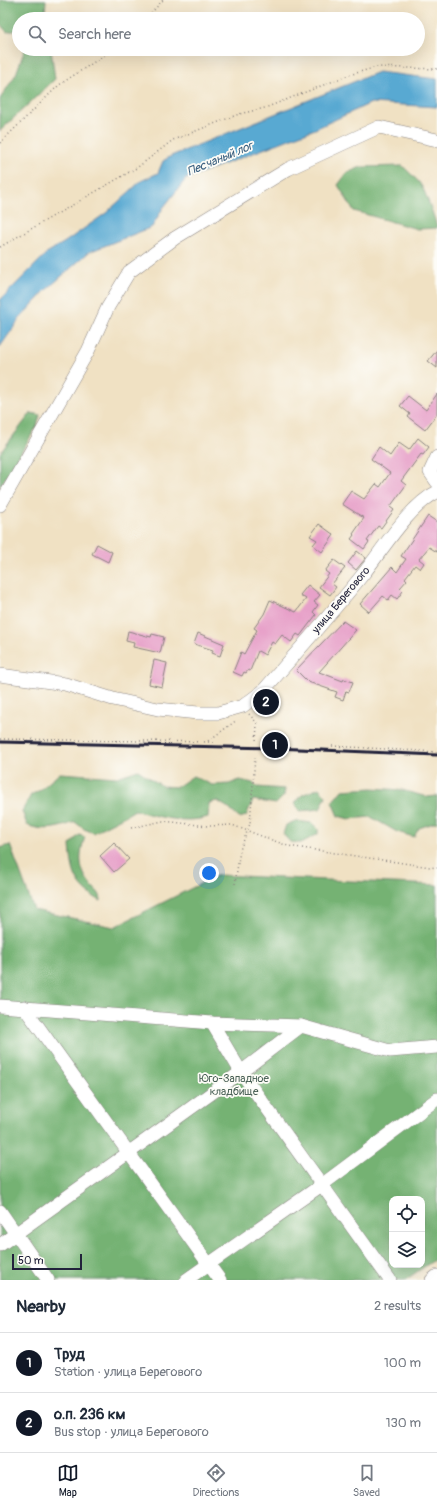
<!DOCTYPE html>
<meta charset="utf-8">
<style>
body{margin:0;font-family:Pangolin,sans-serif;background:#f2f2f3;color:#1f2937}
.controls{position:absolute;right:12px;bottom:12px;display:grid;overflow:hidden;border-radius:8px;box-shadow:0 4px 16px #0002}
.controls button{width:36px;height:36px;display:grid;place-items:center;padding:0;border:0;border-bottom:1px solid #e0e1e3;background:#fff;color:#1f2937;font:20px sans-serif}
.scale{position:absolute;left:12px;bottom:10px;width:70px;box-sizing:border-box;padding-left:4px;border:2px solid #22223b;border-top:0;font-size:11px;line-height:14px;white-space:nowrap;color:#22223b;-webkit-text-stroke:3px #fdfcf7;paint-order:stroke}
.you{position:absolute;left:209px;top:873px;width:14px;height:14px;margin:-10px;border:3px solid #fff;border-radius:50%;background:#1a73e8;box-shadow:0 0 0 6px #1a73e833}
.badge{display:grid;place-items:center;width:26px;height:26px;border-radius:50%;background:#111827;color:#fff;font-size:13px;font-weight:700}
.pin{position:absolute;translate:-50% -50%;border:2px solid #fff;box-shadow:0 1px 4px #0006}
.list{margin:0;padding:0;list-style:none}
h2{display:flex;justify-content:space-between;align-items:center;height:52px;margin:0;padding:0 16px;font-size:17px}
h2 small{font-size:13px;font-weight:400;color:#747a83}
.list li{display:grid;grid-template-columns:26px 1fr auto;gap:12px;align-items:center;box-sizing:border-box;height:60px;padding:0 16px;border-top:1px solid #e0e1e3}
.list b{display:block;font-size:15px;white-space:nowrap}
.list p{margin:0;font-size:13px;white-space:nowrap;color:#747a83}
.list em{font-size:13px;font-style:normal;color:#747a83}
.icon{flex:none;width:22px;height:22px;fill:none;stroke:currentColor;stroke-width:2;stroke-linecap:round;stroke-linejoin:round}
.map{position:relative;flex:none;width:437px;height:1280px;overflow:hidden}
.search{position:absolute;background:#fff;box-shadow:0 4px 16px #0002;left:12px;right:12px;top:12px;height:44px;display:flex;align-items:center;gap:10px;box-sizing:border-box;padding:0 14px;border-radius:22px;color:#747a83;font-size:15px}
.sheet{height:172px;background:#fff}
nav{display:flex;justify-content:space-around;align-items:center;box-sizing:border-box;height:56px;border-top:1px solid #e0e1e3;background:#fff;font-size:11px;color:#747a83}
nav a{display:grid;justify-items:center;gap:2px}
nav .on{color:#111827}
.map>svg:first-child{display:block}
</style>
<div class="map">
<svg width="437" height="1280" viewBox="0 0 437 1280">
<rect width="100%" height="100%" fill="#fdfcf7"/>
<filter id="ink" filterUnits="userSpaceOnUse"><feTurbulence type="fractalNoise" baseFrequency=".025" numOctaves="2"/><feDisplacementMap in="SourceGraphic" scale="8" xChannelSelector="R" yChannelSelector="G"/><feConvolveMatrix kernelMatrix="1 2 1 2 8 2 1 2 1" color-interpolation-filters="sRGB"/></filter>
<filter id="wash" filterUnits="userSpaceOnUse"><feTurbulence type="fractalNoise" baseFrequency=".012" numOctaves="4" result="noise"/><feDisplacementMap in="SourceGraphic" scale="16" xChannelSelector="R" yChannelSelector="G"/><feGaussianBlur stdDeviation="0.9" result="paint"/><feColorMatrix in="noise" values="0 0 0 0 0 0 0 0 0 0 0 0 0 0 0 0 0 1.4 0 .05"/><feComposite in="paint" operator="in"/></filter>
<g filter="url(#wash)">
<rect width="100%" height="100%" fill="#f0e1c3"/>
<g fill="#74b273" stroke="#4b6a57" fill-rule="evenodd">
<path d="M0 0H46L45 13 39 19H19V30L7 32 0 24Z"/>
<path d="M25 49H51L55 79 0 131V99L16 74Z"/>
<path d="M403 166C409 173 418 179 422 187 425 191 437 224 437 228L417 229 354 211 338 185 347 173 361 167Z"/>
<path d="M31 413 40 415 37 426 0 487V453Z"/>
<path d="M138 770 162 786 177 787 193 776 212 785 229 784 240 780 253 783 257 787 285 789 284 796 276 804 253 800 246 816 239 818 227 807 217 801 209 803 208 817C185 824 157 817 135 810 121 819 107 824 94 833L84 829 75 822C59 828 43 832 27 825L22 811 31 795 40 790 60 773 117 777Z"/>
<path d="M319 788 326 796 320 809 300 811 294 804 302 795Z"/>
<path d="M372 788 402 790 427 797 437 796V822L419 828 414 837 397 832 371 817 349 819 338 816 332 802 342 790Z"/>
<path d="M295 821 312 823 318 829V834L301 843 290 842 283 834 286 825Z"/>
<path d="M79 835 85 837C79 855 78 869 91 885 96 891 101 893 101 901 75 887 72 873 70 845Z"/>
<path d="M10 845 34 910 114 927 218 875 437 885V1258L405 1280H0V848ZM392 1199H422V1265H392Z"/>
</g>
<path fill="#58a9d2" stroke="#3d6686" d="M378 72 437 79V107L371 103 315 129 186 179 163 208 152 227 89 252 45 291 21 317 0 347V300L48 252 65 242 106 213 141 181 158 173 163 161 171 156Z"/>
<g id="blocks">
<g fill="#e7a1c9">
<path d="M437 350V368L428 361Z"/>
<path d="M437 394V414L425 430 408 417 410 414 400 406 408 396 426 410Z"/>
<path d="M418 438 429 447 423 455 421 454 401 481 406 485 390 507 394 510 381 528 378 526 367 541 369 542 364 549 351 539 354 535 353 534 364 518 342 504 351 491 364 499 376 484 380 487 390 473 371 459 379 447 390 456 399 443 409 450Z"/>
<path d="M428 516 437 522V552L429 547 419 559 424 563 420 569 415 565 405 578 407 580 400 588 403 591 397 599 392 595 388 600 383 596 369 612 360 604 392 567 397 572 406 559 401 556Z"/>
<path d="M319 524 334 535 322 552 313 545 317 540 310 536Z"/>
<path d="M97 544 112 552 108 562 92 554Z"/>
<path d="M357 551 366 558 356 570 348 563Z"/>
<path d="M334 560 345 568 332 584 336 587 330 595 319 587 329 574 325 571Z"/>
<path d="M308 585 320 595 314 602 318 605 313 612 316 615 300 636 297 634 291 642 282 635 275 644 272 642 265 655 258 651 250 671 248 670 246 673 244 672 242 676 233 672 241 652 244 654 257 630 254 628 264 614 270 600 296 612 306 599 300 595Z"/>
<path d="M343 621 356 630 319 672 343 681 344 679 353 682 349 692 346 691 343 700 335 697 337 692 308 682 296 670Z"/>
<path d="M128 631 151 637 152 634 164 637 160 653 133 647 134 643 126 641Z"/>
<path d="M198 633 224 644 220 656 212 653 213 650 194 644Z"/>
<path d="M154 660 167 663 162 687 149 684Z"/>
<path d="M114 843 129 859 114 872 100 856Z"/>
</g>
</g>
</g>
<g filter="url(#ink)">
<use href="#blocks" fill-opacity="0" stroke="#89827f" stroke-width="1"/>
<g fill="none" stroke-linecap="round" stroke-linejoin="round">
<g stroke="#89827f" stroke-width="14">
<g id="minor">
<path d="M437 457 430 472 437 482"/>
<path d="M0 505 88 351 108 307 129 272 175 238 288 169 379 127 437 140"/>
<path d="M0 675 65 684 113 699 158 709 198 713H218L243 706 263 691C297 652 332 613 364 573 383 549 410 505 437 492"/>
<path d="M0 1006 212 1023 301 1026 390 1051 437 1047"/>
<path d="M24 1007 220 1280"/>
<path d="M212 1023 241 1072 390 1280"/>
<path d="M0 1211 48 1280"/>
<path d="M0 1245 241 1072 301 1026"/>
<path d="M186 1280 323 1184 437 1099"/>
<path d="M432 1280 437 1276"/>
</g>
</g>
<g stroke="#89827f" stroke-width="1.5" stroke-dasharray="1 3" stroke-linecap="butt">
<path d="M146 19 163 0"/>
<path d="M0 143 59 85 114 49"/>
<path d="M0 247 138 167 173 140 239 114 265 108 349 75 377 67 437 69"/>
<path d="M249 714 257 723 256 743"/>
<path d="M0 739 213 742"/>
<path d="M208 741 237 720"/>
<path d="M332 746 437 752"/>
<path d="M131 828 163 821 208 826 232 825 288 846 437 868"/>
<path d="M235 884 240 850 250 824 255 757"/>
</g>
<use href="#minor" stroke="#fff" stroke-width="13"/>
<path stroke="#22223b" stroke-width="3" d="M0 742 275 748 437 755"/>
</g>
</g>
<g text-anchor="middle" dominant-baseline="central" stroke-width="3.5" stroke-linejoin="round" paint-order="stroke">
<g font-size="11" fill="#22223b" stroke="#fdfcf7">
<text transform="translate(341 600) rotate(-50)">улица Берегового</text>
</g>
<g font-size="11" fill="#485f55" stroke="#fdfcf7">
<text x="234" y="1078">Юго-Западное<tspan x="234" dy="13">кладбище</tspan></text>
</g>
<g font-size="12" font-style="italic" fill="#3a5f7f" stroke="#fdfcf7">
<text transform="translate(220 159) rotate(-23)">Песчаный лог</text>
</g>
</g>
</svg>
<div class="controls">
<button><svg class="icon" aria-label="locate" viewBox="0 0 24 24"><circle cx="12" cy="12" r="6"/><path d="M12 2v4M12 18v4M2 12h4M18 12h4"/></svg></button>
<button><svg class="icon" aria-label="layers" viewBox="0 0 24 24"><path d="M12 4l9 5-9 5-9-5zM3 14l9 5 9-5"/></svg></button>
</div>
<div class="scale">50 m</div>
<div class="you"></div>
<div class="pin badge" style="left:275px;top:745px">1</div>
<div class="pin badge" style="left:266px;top:702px">2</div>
<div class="search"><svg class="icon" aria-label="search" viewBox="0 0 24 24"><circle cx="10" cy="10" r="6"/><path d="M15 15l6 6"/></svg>Search here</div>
</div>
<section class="sheet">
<h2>Nearby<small>2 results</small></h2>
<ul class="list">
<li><span class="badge">1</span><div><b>Труд</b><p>Station · улица Берегового</p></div><em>100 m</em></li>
<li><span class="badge">2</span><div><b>о.п. 236 км</b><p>Bus stop · улица Берегового</p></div><em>130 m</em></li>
</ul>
</section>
<nav>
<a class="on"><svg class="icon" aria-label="map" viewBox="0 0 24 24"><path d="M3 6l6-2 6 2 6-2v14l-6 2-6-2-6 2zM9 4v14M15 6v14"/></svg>Map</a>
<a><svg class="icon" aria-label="directions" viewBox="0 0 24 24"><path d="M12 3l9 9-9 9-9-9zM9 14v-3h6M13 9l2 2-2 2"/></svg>Directions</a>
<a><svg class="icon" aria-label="saved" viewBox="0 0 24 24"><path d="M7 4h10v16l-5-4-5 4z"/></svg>Saved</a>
</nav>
